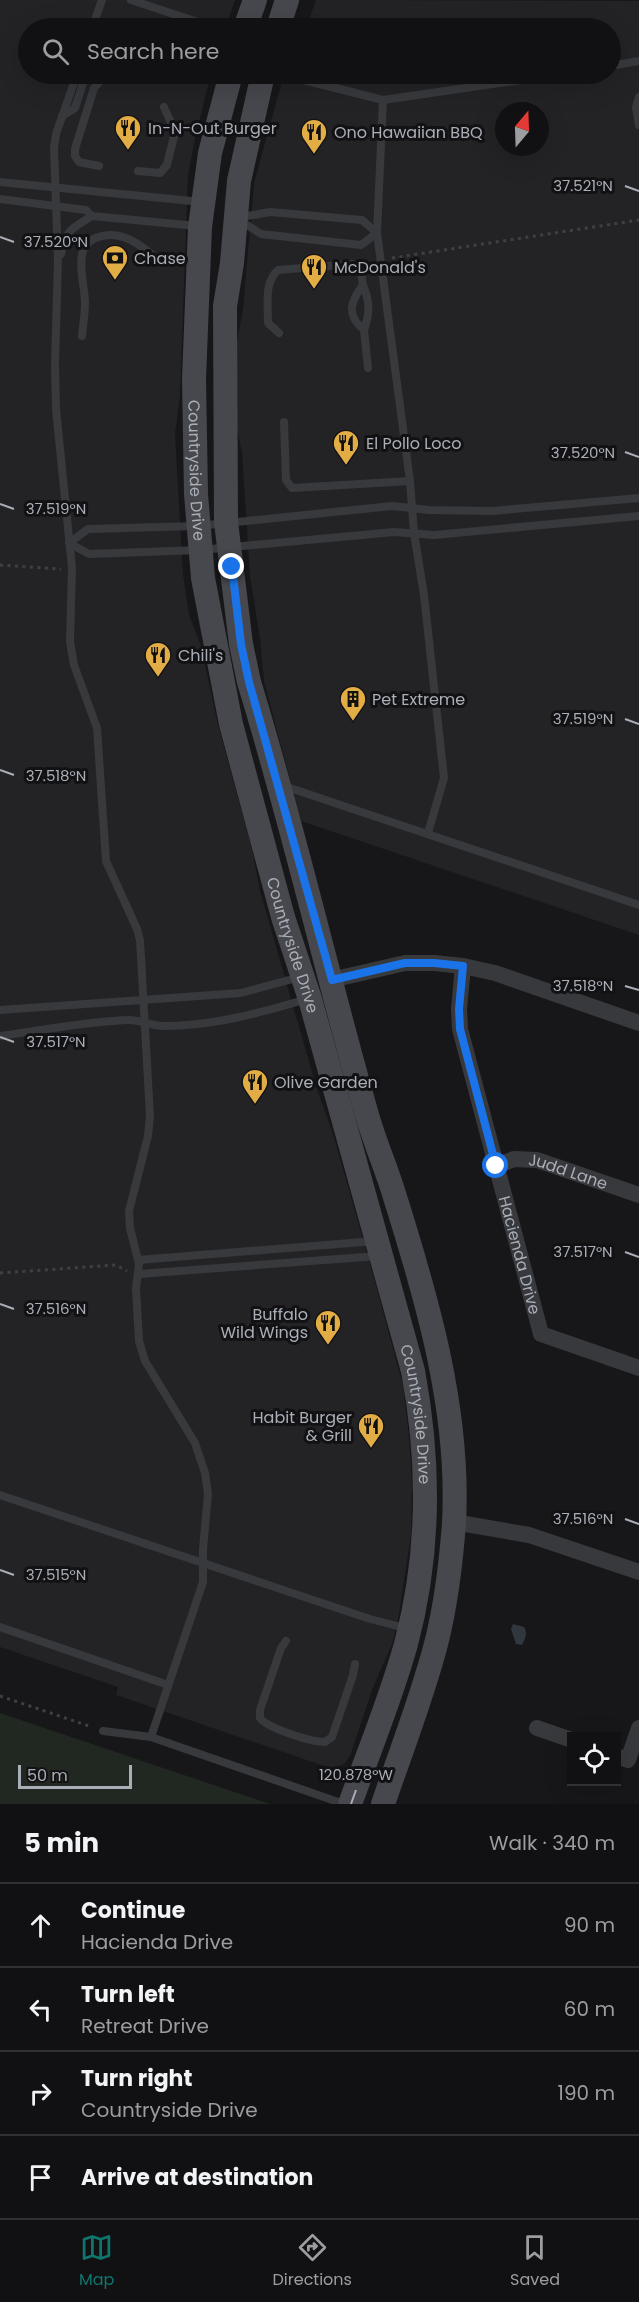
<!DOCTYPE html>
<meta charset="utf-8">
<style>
body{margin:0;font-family:Poppins,sans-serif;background:#1a1a1c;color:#f1f3f6}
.controls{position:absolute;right:18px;bottom:18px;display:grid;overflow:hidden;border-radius:0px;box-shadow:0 6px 24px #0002}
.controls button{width:54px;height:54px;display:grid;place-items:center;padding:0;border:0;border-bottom:2px solid #303133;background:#111113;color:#f1f3f6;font:30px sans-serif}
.compass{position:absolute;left:495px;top:102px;width:54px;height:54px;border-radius:50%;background:#111113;box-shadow:0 6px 24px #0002;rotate:19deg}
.scale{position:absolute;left:18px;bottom:15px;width:114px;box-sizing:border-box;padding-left:6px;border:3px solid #aaaeb7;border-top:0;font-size:16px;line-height:21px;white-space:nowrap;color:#aaaeb7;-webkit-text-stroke:4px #121214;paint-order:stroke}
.stop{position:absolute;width:18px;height:18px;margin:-14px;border:4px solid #1a73e8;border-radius:50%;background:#fff}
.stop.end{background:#1a73e8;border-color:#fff;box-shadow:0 2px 6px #0008}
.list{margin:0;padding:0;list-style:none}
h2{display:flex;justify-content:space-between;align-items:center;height:78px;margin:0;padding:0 24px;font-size:26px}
h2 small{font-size:20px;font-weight:400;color:#9c9da0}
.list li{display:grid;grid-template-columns:39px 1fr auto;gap:18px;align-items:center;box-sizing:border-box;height:84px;padding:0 24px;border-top:2px solid #303133}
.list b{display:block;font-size:22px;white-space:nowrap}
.list p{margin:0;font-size:20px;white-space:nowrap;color:#9c9da0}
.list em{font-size:20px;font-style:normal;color:#9c9da0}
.icon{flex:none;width:33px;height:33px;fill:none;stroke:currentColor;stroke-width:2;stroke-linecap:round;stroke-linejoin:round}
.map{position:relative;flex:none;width:639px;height:1804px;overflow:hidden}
.search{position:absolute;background:#111113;box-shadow:0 6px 24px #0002;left:18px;right:18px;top:18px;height:66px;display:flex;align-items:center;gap:15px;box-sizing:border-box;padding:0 21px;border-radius:33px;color:#9c9da0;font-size:22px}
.sheet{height:414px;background:#111113}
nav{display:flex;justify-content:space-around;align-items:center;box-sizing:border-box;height:84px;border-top:2px solid #303133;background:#111113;font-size:16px;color:#9c9da0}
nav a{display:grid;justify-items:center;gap:3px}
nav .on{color:#0f766e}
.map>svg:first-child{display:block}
</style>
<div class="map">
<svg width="639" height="1804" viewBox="0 0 639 1804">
<rect width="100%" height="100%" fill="#171719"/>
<g fill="#232326" fill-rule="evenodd">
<path d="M0 0H235L225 28H28V74H211L196 134 188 175 180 395 175 434 183 574 189 615 201 646 218 725 252 849 260 891 317 1089 334 1137 374 1278 403 1386 409 1436 412 1485 411 1535 398 1620 392 1644 372 1690 350 1756 344 1764 337 1767H327L116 1695 118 1687 0 1647Z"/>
<path d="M316 0 639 1V935L301 821 264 681 260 639 250 576 242 453 236 425V347L243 309 254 183 284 74H610V28H306ZM504 111H540V147H504Z"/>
</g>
<path fill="#212822" d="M0 1713 270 1804H0Z"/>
<path fill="#30383e" d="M513 1624 524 1627C528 1633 525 1639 522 1645L516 1644 511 1629Z"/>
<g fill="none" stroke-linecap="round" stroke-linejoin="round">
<g stroke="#3e4044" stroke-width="3" stroke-dasharray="3 4.5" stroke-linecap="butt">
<path d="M392 258 639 220"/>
<path d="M0 565 61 569"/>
<path d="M0 1273 116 1265 127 1271"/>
<path d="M0 1696 92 1727"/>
</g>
<g stroke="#38393d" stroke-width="8">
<path d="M131 0 216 28"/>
<path d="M92 28 102 0"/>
<path d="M610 66 639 61"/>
<path d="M77 74 56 134 54 148 58 259 55 365 56 409 72 568 70 642 74 665 97 728 106 861 137 929 140 940 150 1116 148 1136 129 1211 130 1228 139 1264 136 1288 139 1341 145 1361 195 1443 205 1473 208 1494 203 1549V1582L151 1737"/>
<path d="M280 74 383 100 377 233 410 481 414 533 424 595 444 778 428 833"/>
<path d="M639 97 636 107 639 125"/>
<path d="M383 100 562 74"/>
<path d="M62 116 75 108 86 74"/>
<path d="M99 166 79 162 75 156V149L94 88 106 74"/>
<path d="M138 171 160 173 167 165 175 132 164 107"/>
<path d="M0 182 202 202"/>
<path d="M0 199 86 210 92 216 197 226"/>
<path d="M270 212 362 220 377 233 361 245 261 234 236 218Z"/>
<path d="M61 254C68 227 70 230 92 216"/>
<path d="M363 285C370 302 370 313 364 330"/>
<path d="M279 333 268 323C268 305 264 282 278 270L352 264 361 271 363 285C350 302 346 315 364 330L368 368"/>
<path d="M82 336C83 325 85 314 85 303 85 278 67 238 109 235 129 234 147 250 161 263"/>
<path d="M284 422 286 480 292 488 410 481"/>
<path d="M639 498 492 511 429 510 392 506 198 526 88 529 69 543 89 554 200 550 394 532 434 535 639 516"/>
<path d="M284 786 639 905"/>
<path d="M0 1010 241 993 300 977"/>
<path d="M0 1036C42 1030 84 1022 127 1020 139 1019 151 1026 163 1026 213 1026 260 1013 307 999"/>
<path d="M138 1260 376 1241"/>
<path d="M139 1274 378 1256"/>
<path d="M0 1495 370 1619 409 1629"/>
<path d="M0 1627 168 1685"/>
<path d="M286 1641 281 1648 260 1710V1718C267 1728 311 1742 325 1742L332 1737 353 1675 355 1664"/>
<path d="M103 1731 151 1737 344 1804"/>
</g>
<g stroke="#38393d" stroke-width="16">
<path id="s1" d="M463 966 459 1009 460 1029 541 1334 639 1368"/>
<path d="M331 980 405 963H434L463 966 495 973 639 1023"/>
<path id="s2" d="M496 1166 514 1159 537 1160 639 1195"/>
<path d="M454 1522 529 1535 639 1572"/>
<path d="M537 1728 572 1740"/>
<path d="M616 1756 628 1760 639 1728"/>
</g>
<g stroke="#46484d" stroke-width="24">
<path d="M245 28 255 0"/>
<path d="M278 28 287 0"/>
<path id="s3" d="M231 74 210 153 200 227 194 379 196 494 203 578 231 724 283 917 310 999 413 1371C430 1462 430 1554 406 1644 391 1698 369 1751 350 1804"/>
<path d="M263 74 239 181 232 263 225 306 226 522 241 644 249 682C293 825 326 971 367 1115 375 1143 387 1170 395 1197 428 1302 460 1412 454 1523 451 1563 446 1605 436 1644 422 1698 401 1751 383 1804"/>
</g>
</g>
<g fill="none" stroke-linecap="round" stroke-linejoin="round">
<path stroke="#1a73e8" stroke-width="8" d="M232 567 241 644 249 682 332 980 405 963H434L463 966 459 1009 460 1029 496 1166"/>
</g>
<path fill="none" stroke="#aaaeb7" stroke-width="2" d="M625 186 639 191M0 237 14 242M625 452 639 457M0 504 14 509M625 719 639 724M0 770 14 775M625 986 639 990M0 1037 14 1042M625 1252 639 1257M0 1304 14 1309M625 1519 639 1524M0 1570 14 1575M351 1804 356 1790"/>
<defs>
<g id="restaurant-pin" transform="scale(1.35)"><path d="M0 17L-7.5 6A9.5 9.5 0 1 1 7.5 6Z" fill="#e3ad45" stroke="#121214"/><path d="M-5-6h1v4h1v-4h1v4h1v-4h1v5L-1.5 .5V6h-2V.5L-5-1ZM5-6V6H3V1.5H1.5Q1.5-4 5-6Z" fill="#111"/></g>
<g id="bank-pin" transform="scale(1.35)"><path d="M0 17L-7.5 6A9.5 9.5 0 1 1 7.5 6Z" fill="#e3ad45" stroke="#121214"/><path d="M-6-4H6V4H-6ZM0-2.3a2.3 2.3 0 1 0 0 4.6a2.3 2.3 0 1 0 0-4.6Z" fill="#111"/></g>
<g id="building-pin" transform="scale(1.35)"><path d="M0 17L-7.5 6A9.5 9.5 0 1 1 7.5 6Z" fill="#e3ad45" stroke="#121214"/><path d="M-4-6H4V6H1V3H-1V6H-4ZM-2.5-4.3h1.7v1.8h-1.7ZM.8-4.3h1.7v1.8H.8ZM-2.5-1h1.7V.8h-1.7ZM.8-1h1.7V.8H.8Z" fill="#111"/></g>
</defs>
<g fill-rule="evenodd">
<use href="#restaurant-pin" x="128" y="128"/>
<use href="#restaurant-pin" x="314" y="132"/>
<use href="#bank-pin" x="115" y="258"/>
<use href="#restaurant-pin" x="314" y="267"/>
<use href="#restaurant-pin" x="346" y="443"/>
<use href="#restaurant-pin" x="158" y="655"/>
<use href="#building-pin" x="353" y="699"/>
<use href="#restaurant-pin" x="255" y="1082"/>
<use href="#restaurant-pin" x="328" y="1323"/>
<use href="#restaurant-pin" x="371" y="1426"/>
</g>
<g text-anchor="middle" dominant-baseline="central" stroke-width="6" stroke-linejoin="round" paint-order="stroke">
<g font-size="16" fill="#aaaeb7" stroke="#121214" text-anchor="start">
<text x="148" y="128">In-N-Out Burger</text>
<text x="334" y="132">Ono Hawaiian BBQ</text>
<text x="134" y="258">Chase</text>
<text x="334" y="267">McDonald's</text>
<text x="366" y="443">El Pollo Loco</text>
<text x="178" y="655">Chili's</text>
<text x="372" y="699">Pet Extreme</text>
<text x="274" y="1082">Olive Garden</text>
<text x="308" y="1314" text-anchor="end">Buffalo<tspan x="308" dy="18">Wild Wings</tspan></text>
<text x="352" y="1417" text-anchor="end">Habit Burger<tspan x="352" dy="18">&amp; Grill</tspan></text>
</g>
<g font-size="16" fill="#aaaeb7" stroke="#121214">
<text stroke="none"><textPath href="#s3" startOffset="400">Countryside Drive</textPath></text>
<text stroke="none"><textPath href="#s3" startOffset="886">Countryside Drive</textPath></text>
<text stroke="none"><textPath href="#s2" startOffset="75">Judd Lane</textPath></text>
<text stroke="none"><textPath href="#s1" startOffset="297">Hacienda Drive</textPath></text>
<text stroke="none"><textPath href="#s3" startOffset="1372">Countryside Drive</textPath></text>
</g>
</g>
<g font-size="15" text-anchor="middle" fill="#aaaeb7" stroke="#121214" stroke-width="6" stroke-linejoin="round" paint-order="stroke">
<text x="583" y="191">37.521°N</text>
<text x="56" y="247">37.520°N</text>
<text x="583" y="458">37.520°N</text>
<text x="56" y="514">37.519°N</text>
<text x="583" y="724">37.519°N</text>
<text x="56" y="781">37.518°N</text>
<text x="583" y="991">37.518°N</text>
<text x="56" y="1047">37.517°N</text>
<text x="583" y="1257">37.517°N</text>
<text x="56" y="1314">37.516°N</text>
<text x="583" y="1524">37.516°N</text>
<text x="56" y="1580">37.515°N</text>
<text x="356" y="1780">120.878°W</text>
</g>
</svg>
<div class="controls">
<button><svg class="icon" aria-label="locate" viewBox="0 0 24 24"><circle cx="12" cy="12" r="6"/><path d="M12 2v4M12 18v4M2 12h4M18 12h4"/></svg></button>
</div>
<svg class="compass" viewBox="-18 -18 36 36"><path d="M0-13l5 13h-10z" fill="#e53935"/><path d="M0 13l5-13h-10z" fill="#9c9da0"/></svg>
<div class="scale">50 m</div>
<div class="stop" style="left:496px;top:1166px"></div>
<div class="stop end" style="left:232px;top:567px"></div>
<div class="search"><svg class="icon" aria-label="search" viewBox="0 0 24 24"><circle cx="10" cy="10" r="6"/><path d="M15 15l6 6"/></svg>Search here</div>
</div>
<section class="sheet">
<h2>5 min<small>Walk · 340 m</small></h2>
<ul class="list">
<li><svg class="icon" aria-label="ahead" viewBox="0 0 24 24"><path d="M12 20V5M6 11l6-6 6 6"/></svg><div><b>Continue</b><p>Hacienda Drive</p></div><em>90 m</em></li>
<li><svg class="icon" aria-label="left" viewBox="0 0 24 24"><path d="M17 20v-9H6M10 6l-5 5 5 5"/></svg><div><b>Turn left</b><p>Retreat Drive</p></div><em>60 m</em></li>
<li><svg class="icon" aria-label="right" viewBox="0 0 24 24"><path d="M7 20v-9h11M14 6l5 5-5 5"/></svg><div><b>Turn right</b><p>Countryside Drive</p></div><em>190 m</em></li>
<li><svg class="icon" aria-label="arrive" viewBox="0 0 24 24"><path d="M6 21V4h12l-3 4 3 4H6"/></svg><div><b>Arrive at destination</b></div></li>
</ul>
</section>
<nav>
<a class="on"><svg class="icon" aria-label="map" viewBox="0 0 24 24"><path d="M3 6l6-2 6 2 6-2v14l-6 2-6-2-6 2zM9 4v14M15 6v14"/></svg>Map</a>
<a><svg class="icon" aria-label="directions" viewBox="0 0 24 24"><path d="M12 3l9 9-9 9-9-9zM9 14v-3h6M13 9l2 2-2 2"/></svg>Directions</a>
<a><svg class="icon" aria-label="saved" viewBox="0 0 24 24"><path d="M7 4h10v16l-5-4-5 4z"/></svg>Saved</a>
</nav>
